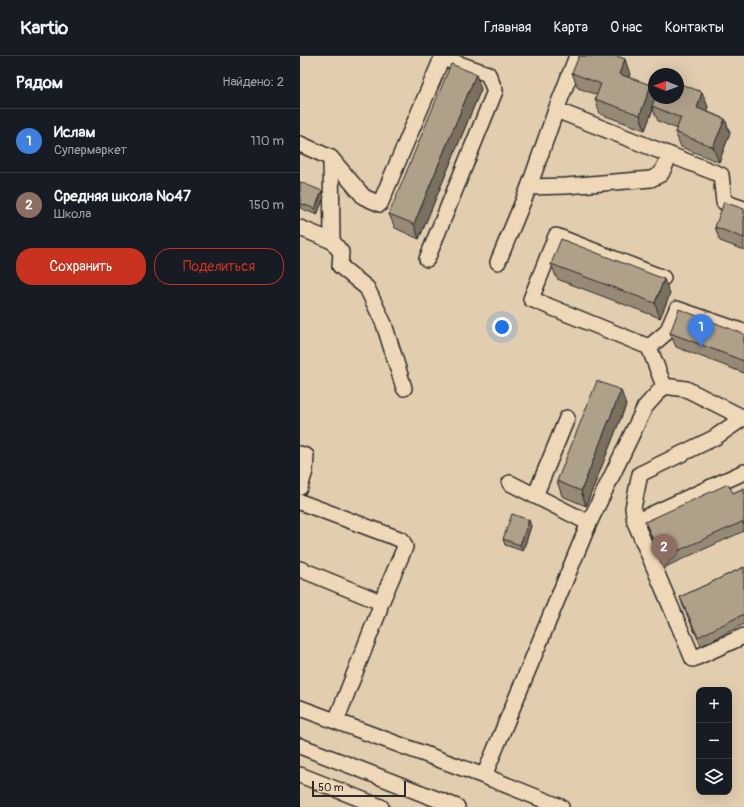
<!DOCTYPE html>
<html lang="ru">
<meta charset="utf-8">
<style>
body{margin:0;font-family:Pangolin,sans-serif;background:#242831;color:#f1f3f6}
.controls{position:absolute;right:12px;bottom:12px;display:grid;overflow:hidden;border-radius:8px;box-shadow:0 4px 16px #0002}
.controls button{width:36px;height:36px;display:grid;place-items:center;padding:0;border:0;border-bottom:1px solid #363941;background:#171b24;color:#f1f3f6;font:20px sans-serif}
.compass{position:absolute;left:348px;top:12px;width:36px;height:36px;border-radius:50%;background:#171b24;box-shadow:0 4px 16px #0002;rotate:271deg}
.scale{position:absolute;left:12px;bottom:10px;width:94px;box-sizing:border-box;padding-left:4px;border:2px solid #2b2b2b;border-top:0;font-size:11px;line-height:14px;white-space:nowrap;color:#2b2b2b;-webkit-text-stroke:3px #eed8b7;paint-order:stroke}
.you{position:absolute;left:202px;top:271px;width:14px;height:14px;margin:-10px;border:3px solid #fff;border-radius:50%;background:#1a73e8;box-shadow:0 0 0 6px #1a73e833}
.badge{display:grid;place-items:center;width:26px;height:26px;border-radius:50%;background:#c8321e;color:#fff;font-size:13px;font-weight:700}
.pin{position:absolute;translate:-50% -33px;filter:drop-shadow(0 1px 2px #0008)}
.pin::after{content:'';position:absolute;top:21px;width:14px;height:12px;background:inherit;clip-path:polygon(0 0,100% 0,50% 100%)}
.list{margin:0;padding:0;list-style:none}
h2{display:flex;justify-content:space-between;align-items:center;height:52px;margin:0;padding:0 16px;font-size:17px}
h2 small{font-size:13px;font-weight:400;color:#9ea1a6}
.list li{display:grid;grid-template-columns:26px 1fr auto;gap:12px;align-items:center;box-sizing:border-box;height:64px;padding:0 16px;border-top:1px solid #363941}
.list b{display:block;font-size:15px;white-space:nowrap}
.list p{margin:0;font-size:13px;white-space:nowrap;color:#9ea1a6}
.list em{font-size:13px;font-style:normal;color:#9ea1a6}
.actions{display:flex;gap:8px;padding:12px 16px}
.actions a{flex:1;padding:9px 0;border:1px solid #c8321e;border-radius:16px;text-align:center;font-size:14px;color:#c8321e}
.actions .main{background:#c8321e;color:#fff}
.icon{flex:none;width:22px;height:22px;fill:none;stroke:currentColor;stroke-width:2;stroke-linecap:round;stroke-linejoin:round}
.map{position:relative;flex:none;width:444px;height:751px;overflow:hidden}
header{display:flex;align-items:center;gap:24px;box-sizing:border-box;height:56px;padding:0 20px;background:#171b24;border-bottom:1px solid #363941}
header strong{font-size:19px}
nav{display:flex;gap:22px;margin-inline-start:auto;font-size:14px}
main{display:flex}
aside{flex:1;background:#171b24}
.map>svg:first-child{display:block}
</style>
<header>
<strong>Kartio</strong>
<nav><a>Главная</a><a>Карта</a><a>О нас</a><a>Контакты</a></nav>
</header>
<main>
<aside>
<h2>Рядом<small>Найдено: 2</small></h2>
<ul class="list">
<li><span class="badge" style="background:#3f7fe0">1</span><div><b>Ислам</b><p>Супермаркет</p></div><em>110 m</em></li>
<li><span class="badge" style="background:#8d6e63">2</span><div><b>Средняя школа №47</b><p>Школа</p></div><em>150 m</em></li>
</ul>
<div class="actions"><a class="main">Сохранить</a><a>Поделиться</a></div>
</aside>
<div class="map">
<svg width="444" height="751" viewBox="0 0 444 751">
<rect width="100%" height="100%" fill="#e2ceaf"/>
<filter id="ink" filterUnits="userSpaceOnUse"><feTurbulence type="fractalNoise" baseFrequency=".025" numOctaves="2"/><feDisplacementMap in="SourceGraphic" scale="8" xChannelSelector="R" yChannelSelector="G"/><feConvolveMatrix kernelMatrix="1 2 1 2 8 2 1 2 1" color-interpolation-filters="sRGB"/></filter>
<g filter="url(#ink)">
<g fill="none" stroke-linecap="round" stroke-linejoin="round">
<g stroke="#2b2b2b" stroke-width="18">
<g id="minor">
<path d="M256 54 421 119 424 146 444 153"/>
<path d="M0 88 31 102 32 185"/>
<path d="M31 102 64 141 80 148 142 2 188 18 195 35 127 203"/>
<path d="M229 131 266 130 351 123 361 118 370 99"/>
<path d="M0 172 32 185 41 196 40 210 67 232 84 268 104 332"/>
<path d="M198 206 229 131 256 54 277 0"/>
<path d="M363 222 256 180 231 243 349 291 364 330"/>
<path d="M349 291 367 276 377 253 444 276"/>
<path d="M443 362 414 382 340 418 333 452 335 466 393 603 444 580"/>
<path d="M0 398 6 400 5 415 0 431"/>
<path d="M210 427 289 467"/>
<path d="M235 440 267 362"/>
<path d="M0 446 102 484 105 491 80 549"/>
<path d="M335 466 444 416"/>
<path d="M0 513 78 545 80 549 79 555 36 665"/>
<path d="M0 652 184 720 261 751"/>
<path d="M0 690 157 751"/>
<path d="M0 719 81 751"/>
<path d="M184 720 289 467 345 351 364 330 386 333 444 362"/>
</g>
</g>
<use href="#minor" stroke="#eed8b7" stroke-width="15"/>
</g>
<g fill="#968a77" stroke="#2b2b2b">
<path d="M272 17 330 18 329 21 354 42 402 36 408 51 406 55 425 63 430 77 419 106 381 91 375 76 377 73 358 65 353 53 345 74 300 58 295 43 297 39 278 32Z"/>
<path d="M181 33 119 183 95 172 89 158Z"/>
<path d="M0 126 24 141 17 159 0 152Z"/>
<path d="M444 153V194L420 185 415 171Z"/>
<path d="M251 208 370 238 360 262 257 223Z"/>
<path d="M370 277 444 278V317L376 291Z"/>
<path d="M326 349 286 450 262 440 257 425Z"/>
<path d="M444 432V475L365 511 348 475 345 466 433 437Z"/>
<path d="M231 470 223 495 205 489 203 483Z"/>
<path d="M444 511V568L401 590 383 550 380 541Z"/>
</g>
<g fill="#7a7061" stroke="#2b2b2b">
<path d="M325 3 330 18 325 32 319 18Z"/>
<path d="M176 18 181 33 119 183 114 168Z"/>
<path d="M351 29 354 37V42H356L352 50 353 53 345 74 340 59Z"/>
<path d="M402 36 408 51 402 66 397 52Z"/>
<path d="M425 63 430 77 419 106 413 91Z"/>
<path d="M22 135 24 141 17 159 15 153Z"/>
<path d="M364 223 370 238 360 262 355 247Z"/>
<path d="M321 334 326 349 286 450 281 435Z"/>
<path d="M229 464 231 470 223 495 220 489Z"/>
</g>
<g fill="#afa08a" stroke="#2b2b2b">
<path d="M279 0H317L325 3 319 18 351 29 340 59 295 43 301 28 272 17Z"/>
<path d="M151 8 176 18 114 168 89 158Z"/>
<path d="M378 27 402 36 397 52 425 63 413 91 375 76 381 62 352 50 355 42H378Z"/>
<path d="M0 126 22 135 15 153 0 147Z"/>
<path d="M424 146 444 153V182L415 171Z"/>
<path d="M261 183 364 223 355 247 251 208Z"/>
<path d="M379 253 444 278V305L370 277Z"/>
<path d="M297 325 321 334 281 435 257 425Z"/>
<path d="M428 428 433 437 444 432V469L442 466 362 502 345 466Z"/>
<path d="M212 458 229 464 220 489 203 483Z"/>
<path d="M444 511V558L398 581 380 541Z"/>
</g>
</g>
</svg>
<div class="controls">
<button>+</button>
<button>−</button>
<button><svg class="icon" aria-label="layers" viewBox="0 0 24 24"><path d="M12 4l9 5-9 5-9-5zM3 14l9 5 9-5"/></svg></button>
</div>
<svg class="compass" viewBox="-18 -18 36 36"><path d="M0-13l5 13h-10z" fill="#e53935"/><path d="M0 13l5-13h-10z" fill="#9ea1a6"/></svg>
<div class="scale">50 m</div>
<div class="you"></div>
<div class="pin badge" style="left:401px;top:291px;background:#3f7fe0">1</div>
<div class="pin badge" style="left:364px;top:511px;background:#8d6e63">2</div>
</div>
</main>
